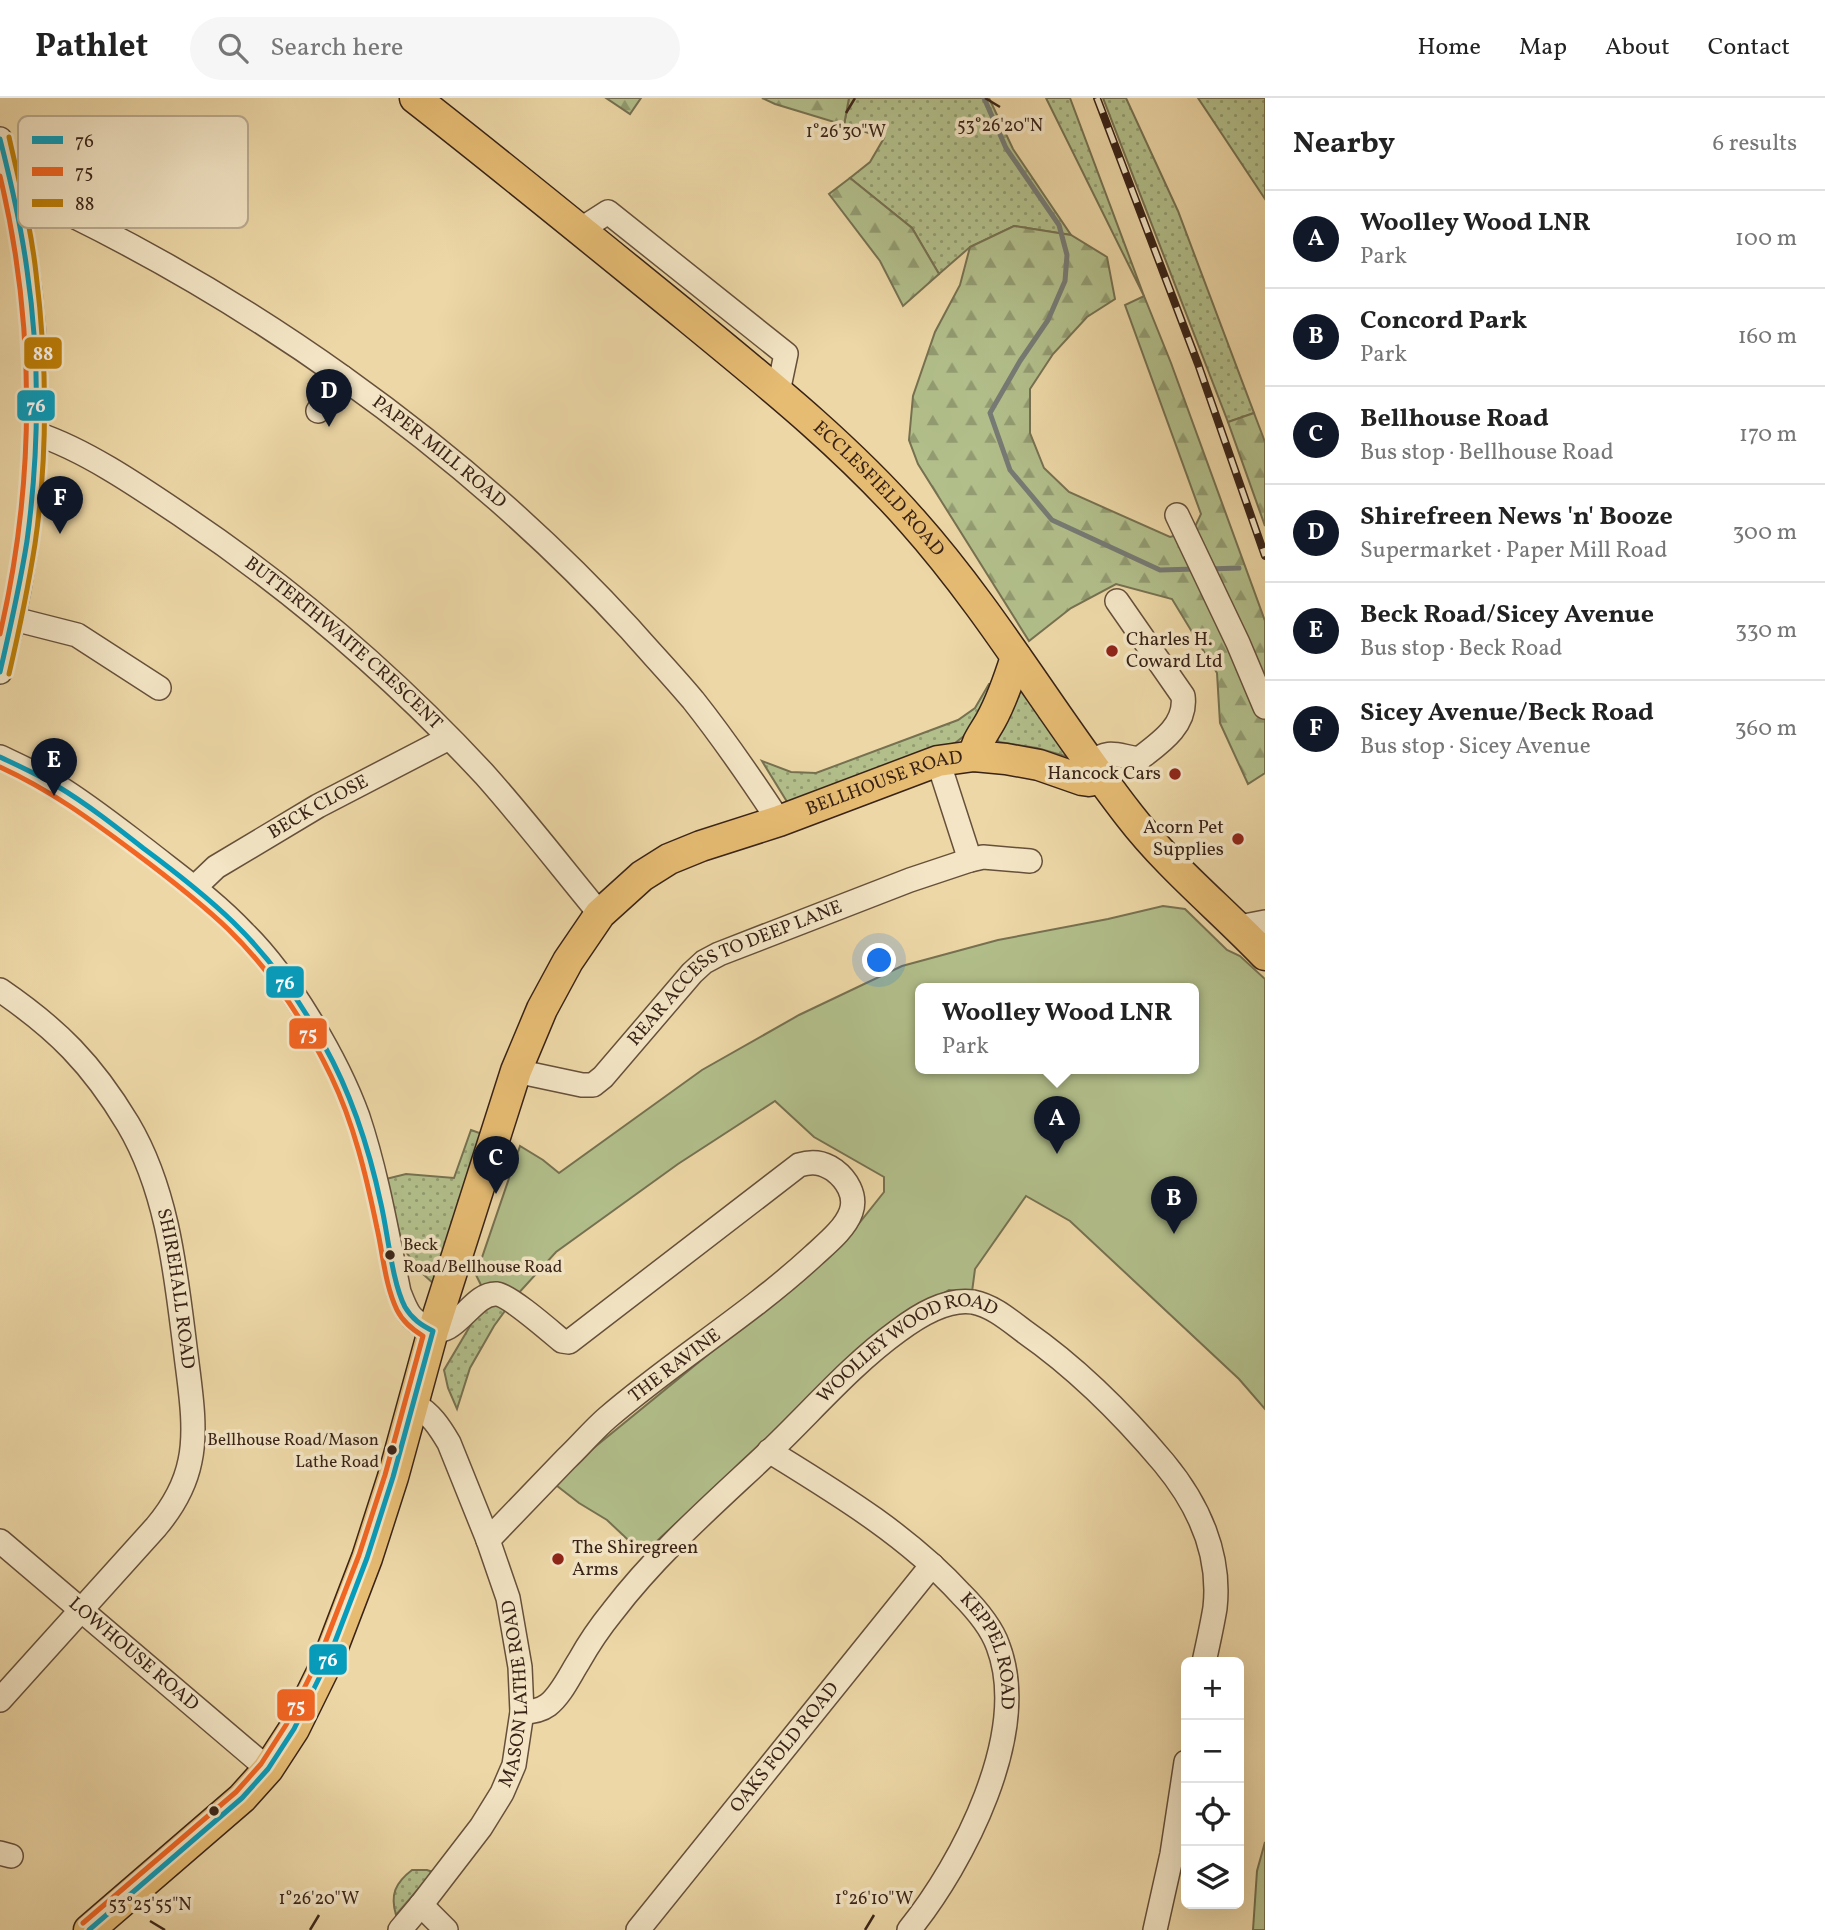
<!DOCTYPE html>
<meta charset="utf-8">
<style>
body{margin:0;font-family:Vollkorn,serif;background:#f6f6f6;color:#222}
.controls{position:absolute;right:21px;bottom:21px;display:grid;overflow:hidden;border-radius:10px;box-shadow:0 7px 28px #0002}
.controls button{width:63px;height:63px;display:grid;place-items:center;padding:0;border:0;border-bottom:2px solid #e0e0e0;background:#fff;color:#222;font:35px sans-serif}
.you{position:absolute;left:880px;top:863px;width:24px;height:24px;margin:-18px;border:5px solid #fff;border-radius:50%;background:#1a73e8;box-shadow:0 0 0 10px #1a73e833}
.badge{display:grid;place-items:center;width:46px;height:46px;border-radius:50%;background:#111827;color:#fff;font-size:23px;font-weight:700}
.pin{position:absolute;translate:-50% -58px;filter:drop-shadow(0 2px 4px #0008)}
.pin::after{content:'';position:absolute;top:37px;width:24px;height:21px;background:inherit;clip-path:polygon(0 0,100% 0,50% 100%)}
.popup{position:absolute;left:915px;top:885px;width:284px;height:91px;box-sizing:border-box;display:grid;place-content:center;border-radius:10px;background:#fff;filter:drop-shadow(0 2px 5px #0005);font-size:23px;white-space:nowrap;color:#767676}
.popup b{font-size:26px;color:#222}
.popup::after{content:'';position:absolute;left:50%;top:100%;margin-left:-14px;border:14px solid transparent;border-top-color:#fff}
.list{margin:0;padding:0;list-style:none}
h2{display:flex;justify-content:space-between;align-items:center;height:91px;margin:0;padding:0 28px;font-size:30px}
h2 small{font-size:23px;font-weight:400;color:#767676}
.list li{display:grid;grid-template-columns:46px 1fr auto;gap:21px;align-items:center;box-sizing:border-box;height:98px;padding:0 28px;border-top:2px solid #e0e0e0}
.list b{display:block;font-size:26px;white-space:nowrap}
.list p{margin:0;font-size:23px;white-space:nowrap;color:#767676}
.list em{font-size:23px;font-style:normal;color:#767676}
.icon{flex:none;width:38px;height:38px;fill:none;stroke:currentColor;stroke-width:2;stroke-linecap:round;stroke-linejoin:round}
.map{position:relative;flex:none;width:1265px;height:1832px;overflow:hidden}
header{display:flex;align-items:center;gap:42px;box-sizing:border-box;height:98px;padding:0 35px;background:#fff;border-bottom:2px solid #e0e0e0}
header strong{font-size:33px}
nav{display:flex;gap:38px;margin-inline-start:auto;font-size:24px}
.search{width:490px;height:63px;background:#f6f6f6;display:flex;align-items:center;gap:18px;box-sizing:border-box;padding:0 24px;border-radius:38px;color:#767676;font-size:26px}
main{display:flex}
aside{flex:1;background:#fff}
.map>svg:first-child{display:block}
</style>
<header>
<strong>Pathlet</strong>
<div class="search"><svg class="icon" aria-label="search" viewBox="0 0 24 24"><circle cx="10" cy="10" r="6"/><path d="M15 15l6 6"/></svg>Search here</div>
<nav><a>Home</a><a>Map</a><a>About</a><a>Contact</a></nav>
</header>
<main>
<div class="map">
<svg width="1265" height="1832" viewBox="0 0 1265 1832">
<defs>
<pattern id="grass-dots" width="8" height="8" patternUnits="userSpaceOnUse" patternTransform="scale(1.75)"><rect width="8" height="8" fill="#b2bf8b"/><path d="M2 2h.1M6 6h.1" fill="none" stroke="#929b71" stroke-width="1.8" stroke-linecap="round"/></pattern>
<pattern id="forest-firs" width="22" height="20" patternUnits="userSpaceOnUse" patternTransform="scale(1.75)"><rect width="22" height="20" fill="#b2bf8b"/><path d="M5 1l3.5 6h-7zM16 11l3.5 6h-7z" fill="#929b71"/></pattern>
</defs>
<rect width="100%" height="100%" fill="#edd7a6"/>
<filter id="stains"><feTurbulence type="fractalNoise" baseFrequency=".00286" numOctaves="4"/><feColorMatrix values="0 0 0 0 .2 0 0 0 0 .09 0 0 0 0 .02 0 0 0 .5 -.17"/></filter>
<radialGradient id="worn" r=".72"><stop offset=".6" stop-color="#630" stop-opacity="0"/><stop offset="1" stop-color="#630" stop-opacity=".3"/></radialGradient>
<g fill="url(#grass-dots)" stroke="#767151" stroke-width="2">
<path d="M849 0H989L1013 51 1071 137 1014 128 970 149 939 176 912 130 850 80 870 64 884 40 844 27Z"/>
<path d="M1046 0H1070L1144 198Z"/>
<path d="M1103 0H1126L1178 113 1254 315 1228 324Z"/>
<path d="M1198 0H1265V101Z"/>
<path d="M989 586H997L982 624 955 645 789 707 762 663 791 674 816 675 958 622 975 610Z"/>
<path d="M1018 589 1026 592 1072 660 1037 650 999 644 993 637Z"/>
<path d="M471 1032 488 1038 436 1188 422 1175 403 1150 386 1081 406 1076 454 1080Z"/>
<path d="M497 1204 507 1210 494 1228 470 1270 457 1311 448 1290 444 1272 479 1213Z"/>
<path d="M412 1772H427L433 1774 396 1817C390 1797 395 1785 412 1772Z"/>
</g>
<g fill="url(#forest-firs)" stroke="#767151" stroke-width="2">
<path d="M606 0H641L630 16Z"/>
<path d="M762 0H849L844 27 775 6Z"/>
<path d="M850 80 912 130 939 176 903 208 880 163 829 96Z"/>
<path d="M1014 128 1071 137 1107 159 1115 201 1087 219 1053 256 1030 291V335L1044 370 1069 394 1170 439 1193 433 1201 416 1125 207 1144 198 1171 265 1265 523V675L1248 686 1220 625 1217 575 1172 501 1116 486 1071 510 1029 543 918 366 909 342 913 298 935 234 960 187 970 149Z"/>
<path d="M1254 315 1265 344V428L1228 324Z"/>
</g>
<g fill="#b2bf8b" stroke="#767151" stroke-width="2" fill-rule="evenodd">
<path d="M1163 808 1185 811 1227 852 1240 858 1265 881V1311L1239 1281 1070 1123 1026 1098 975 1171 972 1194 949 1192 887 1229 643 1456 607 1422 579 1405 552 1384 841 1148 884 1094V1079L814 1039 775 1003 678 1066 556 1154 516 1198 504 1192 481 1187 476 1177 520 1048 543 1062 559 1075 702 972 799 917 902 868 998 842 1108 821ZM920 890H1194V970H920Z"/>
<path d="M1265 1744V1832H1253L1257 1773Z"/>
</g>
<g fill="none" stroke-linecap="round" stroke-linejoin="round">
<g stroke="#767b75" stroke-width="5">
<path d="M984 0 1006 50 1059 127 1067 157 1065 183 1048 222 1020 263 990 315 1010 372 1052 422 1160 472 1196 471"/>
<path d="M1209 471 1239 470"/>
</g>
<g stroke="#66503b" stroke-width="26">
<g id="minor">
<path d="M0 41C49 215 47 401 0 574"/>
<path id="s1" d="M14 90C240 192 462 348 630 531 651 555 673 578 693 602 724 641 752 682 779 723"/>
<path d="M580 132 608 114 786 256 778 294"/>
<path d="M318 313 342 279"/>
<path id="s2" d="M37 336C86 352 141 390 184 419 294 493 395 580 485 677 525 722 562 770 600 816"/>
<path d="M1177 417 1238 545 1265 609"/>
<path d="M14 521 77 537 159 590"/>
<path d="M0 659C19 668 39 677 57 688 88 707 118 731 147 753 180 779 215 804 244 835 288 878 337 961 358 1019 377 1076 387 1136 399 1194 406 1212 409 1222 428 1230 456 1243 471 1194 497 1196 510 1198 550 1233 562 1243L569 1244 799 1067C812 1063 822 1064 834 1072 846 1081 857 1097 851 1114 845 1131 826 1146 813 1158 749 1217 673 1263 607 1320 593 1332 580 1348 566 1361 540 1388 514 1415 488 1442"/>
<path d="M938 663 970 762"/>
<path d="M1090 665C1110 650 1117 658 1139 661 1160 645 1187 627 1183 598L1117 503"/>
<path id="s3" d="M194 790 216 769 318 708 449 640"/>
<path d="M1239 829 1265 824"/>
<path id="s4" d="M0 892C57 931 92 966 128 1026 169 1095 176 1179 186 1257 190 1290 197 1331 190 1363 185 1388 172 1410 156 1429L0 1602"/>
<path id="s5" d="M516 973 582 987H593L603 979 692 875 704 864 719 856 910 782 970 762 983 759 1030 763"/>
<path id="s6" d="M769 1353C837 1395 907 1437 961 1496 976 1511 991 1528 998 1548 1031 1635 963 1765 909 1832"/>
<path id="s7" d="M0 1443 268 1671"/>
<path id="s8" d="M522 1614C531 1614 540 1613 548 1607 561 1597 570 1577 579 1563 589 1545 600 1529 613 1513 658 1454 716 1404 770 1353 812 1313 851 1267 898 1233 918 1218 946 1200 973 1204 993 1208 1009 1222 1025 1234 1078 1271 1122 1315 1164 1365 1198 1406 1221 1456 1215 1510 1212 1528 1208 1546 1204 1564"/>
<path d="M0 1755 11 1758"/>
<path d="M421 1807 446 1832"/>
<path id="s9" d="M400 1832 421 1807 481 1729 502 1695 514 1667 522 1614 520 1569 508 1500 488 1442 449 1345C439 1328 431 1316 414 1306"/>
<path id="s10" d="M638 1832 932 1467"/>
<path d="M1155 1832 1172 1756 1186 1664"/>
</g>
</g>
<g stroke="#392317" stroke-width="33">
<g id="major">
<path id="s11" d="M415 0C506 71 596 145 686 218 765 283 844 346 912 423 993 514 1054 621 1129 717 1169 769 1220 810 1265 857"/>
<path d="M974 658C976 643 984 635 991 622 1002 602 1009 581 1016 559"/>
<path id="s12" d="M89 1832 242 1700 268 1671 294 1631 328 1562 367 1460 393 1379 433 1233 516 973 542 911 568 863 600 816 642 778 669 761 701 748 779 723 938 663 974 658 1006 661 1039 667 1082 682 1089 683 1101 680"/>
</g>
</g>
<use href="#minor" stroke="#f3e5c5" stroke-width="23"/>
<use href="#major" stroke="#e6bc73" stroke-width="30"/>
<g stroke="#392317" stroke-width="8">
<path id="rail" d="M1097 0 1198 266 1265 458"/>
</g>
<use href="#rail" stroke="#f3e5c5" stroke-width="5" stroke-dasharray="16" stroke-linecap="butt"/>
<g stroke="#f3e5c5" stroke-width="10">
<g id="bus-1">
<path d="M0 41C11 84 21 127 27 172 40 261 39 354 27 443 20 487 10 531 0 574"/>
<path d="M0 659C19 668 39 677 57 688 87 706 115 728 143 750 174 773 205 797 233 824 270 860 300 902 324 947 352 997 369 1050 381 1106 388 1136 392 1184 405 1209 412 1221 421 1227 433 1233L393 1379 367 1460 328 1562 294 1631 268 1671 242 1700 89 1832"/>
</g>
</g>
<g stroke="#f3e5c5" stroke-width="10">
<g id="bus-2">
<path d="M0 78C36 228 35 386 0 536"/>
<path d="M0 669C50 692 90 721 134 754 166 778 199 803 228 831 271 873 305 924 331 978 354 1026 366 1077 377 1130 383 1156 385 1187 397 1212 403 1224 412 1231 423 1238L385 1377 359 1457 320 1558 286 1627 261 1666 236 1694 83 1825"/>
</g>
</g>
<g stroke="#f3e5c5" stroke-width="10">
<path id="bus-3" d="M9 39C19 84 31 129 36 175 47 264 48 356 35 446 28 490 19 533 9 576"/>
</g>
<use href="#bus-1" stroke="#069cbc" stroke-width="5"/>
<use href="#bus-2" stroke="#f26522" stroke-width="5"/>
<use href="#bus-3" stroke="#be7f07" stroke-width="5"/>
</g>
<path fill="none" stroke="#392317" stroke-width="2.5" d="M985 0 1000 9M846 15 855 0M150 1823 165 1832M310 1832 319 1817M865 1832 874 1817"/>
<g fill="#8f2418" stroke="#f3e5c5" stroke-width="2.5">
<circle cx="1112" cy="553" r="7"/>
<circle cx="1175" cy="676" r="7"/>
<circle cx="1238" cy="741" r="7"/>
<circle cx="558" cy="1461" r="7"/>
</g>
<g fill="#392317" stroke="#f3e5c5" stroke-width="2.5">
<circle cx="390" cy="1157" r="6"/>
<circle cx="392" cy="1352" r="6"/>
<circle cx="214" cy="1713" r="6"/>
</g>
<g text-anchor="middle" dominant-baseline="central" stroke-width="7" stroke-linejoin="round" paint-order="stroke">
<g font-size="17" fill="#392317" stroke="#f3e5c5" text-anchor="start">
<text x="403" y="1147">Beck<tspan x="403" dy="22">Road/Bellhouse Road</tspan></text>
<text x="379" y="1342" text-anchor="end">Bellhouse Road/Mason<tspan x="379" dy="22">Lathe Road</tspan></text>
</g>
<g font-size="19" fill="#392317" stroke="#f3e5c5">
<text stroke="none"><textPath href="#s1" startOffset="502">PAPER MILL ROAD</textPath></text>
<text stroke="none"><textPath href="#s11" startOffset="607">ECCLESFIELD ROAD</textPath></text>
<text stroke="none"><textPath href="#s2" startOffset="373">BUTTERTHWAITE CRESCENT</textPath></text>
<text stroke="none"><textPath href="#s12" startOffset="1480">BELLHOUSE ROAD</textPath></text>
<text stroke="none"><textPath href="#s3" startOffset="149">BECK CLOSE</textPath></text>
<text stroke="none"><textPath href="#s5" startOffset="264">REAR ACCESS TO DEEP LANE</textPath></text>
<text stroke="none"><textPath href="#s4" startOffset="360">SHIREHALL ROAD</textPath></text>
<text stroke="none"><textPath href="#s8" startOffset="544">WOOLLEY WOOD ROAD</textPath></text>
<text transform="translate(675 1268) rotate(-37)">THE RAVINE</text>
<text stroke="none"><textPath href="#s7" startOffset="175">LOWHOUSE ROAD</textPath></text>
<text stroke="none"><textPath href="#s6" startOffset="306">KEPPEL ROAD</textPath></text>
<text stroke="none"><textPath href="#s9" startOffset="273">MASON LATHE ROAD</textPath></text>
<text stroke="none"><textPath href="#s10" startOffset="234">OAKS FOLD ROAD</textPath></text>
</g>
<g font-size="19" fill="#392317" stroke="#f3e5c5" text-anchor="start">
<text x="1126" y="542">Charles H.<tspan x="1126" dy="22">Coward Ltd</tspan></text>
<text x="1161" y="676" text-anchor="end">Hancock Cars</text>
<text x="1224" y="730" text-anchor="end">Acorn Pet<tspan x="1224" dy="22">Supplies</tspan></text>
<text x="572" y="1450">The Shiregreen<tspan x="572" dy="22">Arms</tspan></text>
</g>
</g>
<rect x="18" y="18" width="230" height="112" rx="10" fill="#f3e5c5" stroke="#bbab91" stroke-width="2"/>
<rect x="32" y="38" width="31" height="8" fill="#069cbc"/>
<rect x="32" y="69" width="31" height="9" fill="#f26522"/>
<rect x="32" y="101" width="31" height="8" fill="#be7f07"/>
<g font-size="19" fill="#392317">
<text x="75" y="49">76</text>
<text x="75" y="80">75</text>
<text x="75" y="112">88</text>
</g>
<g font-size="18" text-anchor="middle" fill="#392317" stroke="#f3e5c5" stroke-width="7" stroke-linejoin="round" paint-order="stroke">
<text x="1000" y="33">53°26'20"N</text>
<text x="846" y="39">1°26'30"W</text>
<text x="319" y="1806">1°26'20"W</text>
<text x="874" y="1806">1°26'10"W</text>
<text x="150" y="1812">53°25'55"N</text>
</g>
<g stroke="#f3e5c5" stroke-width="2.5">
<rect x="23" y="238" width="40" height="34" rx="7" fill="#be7f07"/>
<rect x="16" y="291" width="40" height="33" rx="7" fill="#069cbc"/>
<rect x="265" y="867" width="40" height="34" rx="7" fill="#069cbc"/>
<rect x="288" y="919" width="40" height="33" rx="7" fill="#f26522"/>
<rect x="308" y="1545" width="40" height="33" rx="7" fill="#069cbc"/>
<rect x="276" y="1590" width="40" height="34" rx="7" fill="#f26522"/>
</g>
<g font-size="19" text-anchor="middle" font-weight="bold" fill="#fff">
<text x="43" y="262">88</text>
<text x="36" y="314">76</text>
<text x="285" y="891">76</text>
<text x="308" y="942">75</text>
<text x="328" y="1568">76</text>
<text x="296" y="1614">75</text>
</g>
<rect width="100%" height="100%" filter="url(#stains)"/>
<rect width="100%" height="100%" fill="url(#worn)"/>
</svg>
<div class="controls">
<button>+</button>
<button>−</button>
<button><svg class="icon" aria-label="locate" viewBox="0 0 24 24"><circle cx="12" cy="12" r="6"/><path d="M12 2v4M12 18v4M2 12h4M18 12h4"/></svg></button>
<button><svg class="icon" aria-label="layers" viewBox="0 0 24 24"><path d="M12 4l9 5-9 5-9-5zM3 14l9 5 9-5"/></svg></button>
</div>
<div class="you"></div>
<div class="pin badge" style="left:1057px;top:1056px">A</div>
<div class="popup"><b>Woolley Wood LNR</b>Park</div>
<div class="pin badge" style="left:1174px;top:1136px">B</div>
<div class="pin badge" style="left:496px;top:1096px">C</div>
<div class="pin badge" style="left:329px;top:329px">D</div>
<div class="pin badge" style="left:54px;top:698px">E</div>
<div class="pin badge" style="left:60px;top:436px">F</div>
</div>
<aside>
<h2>Nearby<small>6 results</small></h2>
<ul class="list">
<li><span class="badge">A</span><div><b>Woolley Wood LNR</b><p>Park</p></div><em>100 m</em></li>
<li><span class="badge">B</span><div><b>Concord Park</b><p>Park</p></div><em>160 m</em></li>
<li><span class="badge">C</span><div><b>Bellhouse Road</b><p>Bus stop · Bellhouse Road</p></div><em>170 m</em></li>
<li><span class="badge">D</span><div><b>Shirefreen News 'n' Booze</b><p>Supermarket · Paper Mill Road</p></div><em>300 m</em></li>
<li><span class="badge">E</span><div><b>Beck Road/Sicey Avenue</b><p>Bus stop · Beck Road</p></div><em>330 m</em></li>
<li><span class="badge">F</span><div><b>Sicey Avenue/Beck Road</b><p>Bus stop · Sicey Avenue</p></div><em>360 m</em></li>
</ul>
</aside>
</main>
